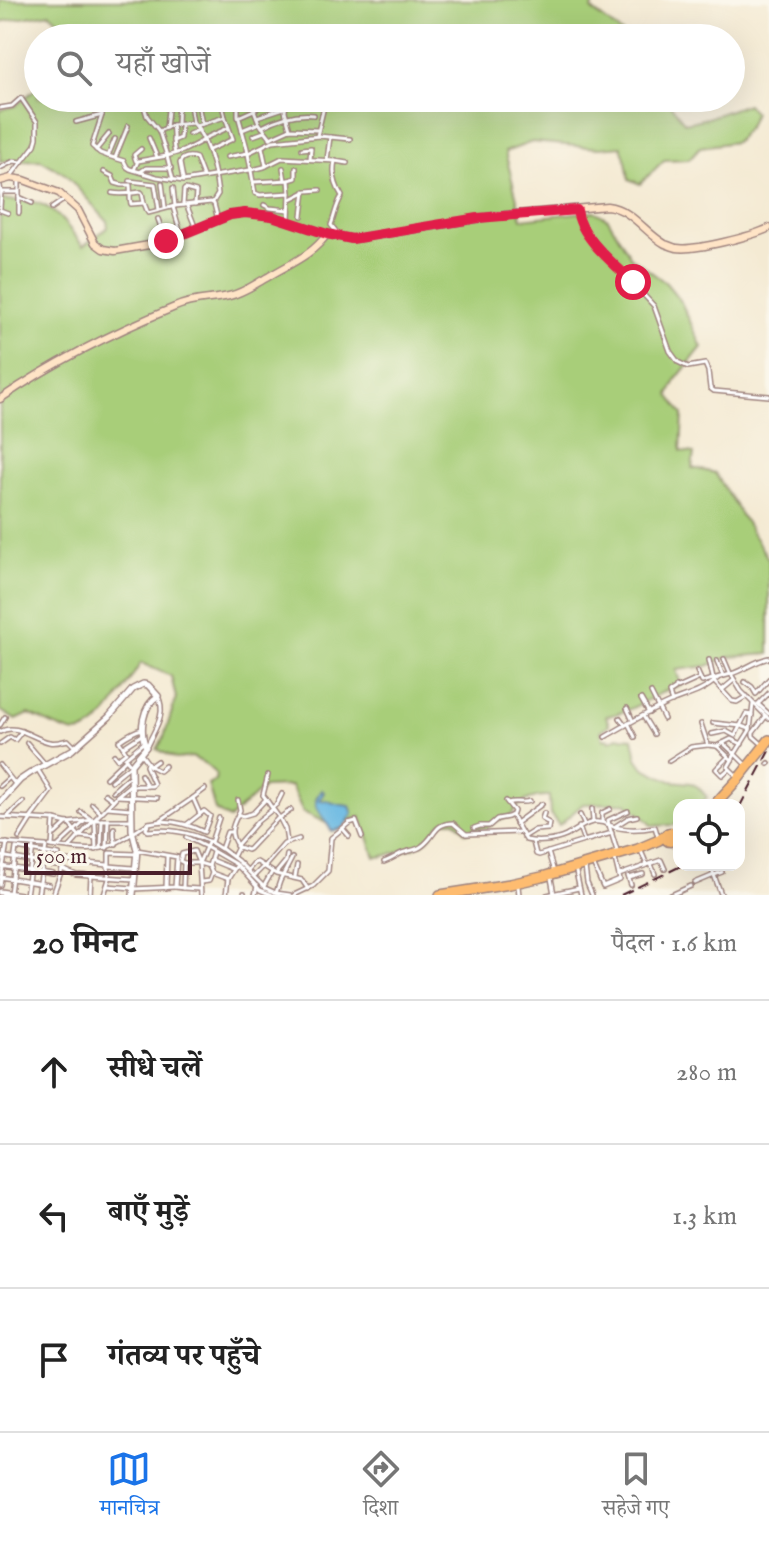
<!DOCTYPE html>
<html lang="hi">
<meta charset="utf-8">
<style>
body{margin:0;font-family:"IM FELL English","Noto Serif Devanagari",serif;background:#f2f2f2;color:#222}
.controls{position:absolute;right:24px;bottom:24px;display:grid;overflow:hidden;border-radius:16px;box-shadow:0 8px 32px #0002}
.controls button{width:72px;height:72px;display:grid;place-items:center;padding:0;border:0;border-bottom:2px solid #e0e0e0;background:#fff;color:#222;font:40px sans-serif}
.scale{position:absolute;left:24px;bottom:20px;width:168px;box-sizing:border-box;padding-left:8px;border:4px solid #4a1f2b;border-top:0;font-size:22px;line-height:28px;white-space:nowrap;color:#4a1f2b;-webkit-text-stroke:6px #fbf7ec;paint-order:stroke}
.stop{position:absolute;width:24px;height:24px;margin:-18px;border:6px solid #e11d48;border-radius:50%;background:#fff}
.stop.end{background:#e11d48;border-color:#fff;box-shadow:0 2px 8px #0008}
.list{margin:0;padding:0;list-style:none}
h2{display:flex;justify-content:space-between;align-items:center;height:104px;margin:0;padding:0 32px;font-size:34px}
h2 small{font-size:26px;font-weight:400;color:#767676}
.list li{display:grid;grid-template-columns:52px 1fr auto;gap:24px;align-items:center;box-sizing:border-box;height:144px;padding:0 32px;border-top:2px solid #e0e0e0}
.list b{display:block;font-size:30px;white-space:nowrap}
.list em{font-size:26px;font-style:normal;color:#767676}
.icon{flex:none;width:44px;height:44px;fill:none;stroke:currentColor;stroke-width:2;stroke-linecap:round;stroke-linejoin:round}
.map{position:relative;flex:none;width:769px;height:895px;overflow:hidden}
.search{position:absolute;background:#fff;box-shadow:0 8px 32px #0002;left:24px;right:24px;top:24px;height:88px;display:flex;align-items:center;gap:20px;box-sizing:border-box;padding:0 28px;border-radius:44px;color:#767676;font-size:30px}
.sheet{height:536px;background:#fff}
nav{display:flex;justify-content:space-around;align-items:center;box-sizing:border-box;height:112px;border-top:2px solid #e0e0e0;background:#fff;font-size:22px;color:#767676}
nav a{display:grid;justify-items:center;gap:4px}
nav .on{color:#1a73e8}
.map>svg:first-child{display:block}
</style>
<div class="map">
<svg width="769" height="895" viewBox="0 0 769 895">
<rect width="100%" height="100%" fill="#fbf7ec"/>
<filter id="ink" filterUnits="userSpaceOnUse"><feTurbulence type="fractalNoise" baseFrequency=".0125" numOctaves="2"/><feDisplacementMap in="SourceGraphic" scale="16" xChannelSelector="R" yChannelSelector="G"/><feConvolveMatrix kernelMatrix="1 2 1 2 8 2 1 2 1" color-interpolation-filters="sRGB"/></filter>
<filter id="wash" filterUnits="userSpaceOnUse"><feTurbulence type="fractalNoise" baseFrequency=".006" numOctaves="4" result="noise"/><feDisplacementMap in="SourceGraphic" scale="32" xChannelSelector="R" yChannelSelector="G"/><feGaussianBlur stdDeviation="1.8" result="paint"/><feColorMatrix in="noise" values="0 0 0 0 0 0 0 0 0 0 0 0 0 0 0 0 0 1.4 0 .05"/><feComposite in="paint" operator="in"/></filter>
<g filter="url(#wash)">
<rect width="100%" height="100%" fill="#f4ead3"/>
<g fill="#a8ce79" stroke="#797652" stroke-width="2">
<path d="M0 0H594L592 10 628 38H71L72 33 50 13 0 22Z"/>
<path d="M38 87V98H665L685 123 707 118 747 104 754 113 748 127 735 142 700 147 689 159 664 160 640 184 629 179 626 161 621 146 599 148 532 142 505 152 522 219 594 211 608 219 631 257 666 283 680 300 702 347 677 378 669 395 683 414 681 451 694 453 692 468 715 473 769 560V654L729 657 707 666 676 670 681 685C655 692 633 713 606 716L609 725 601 731 603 740 608 738 610 741 618 737 633 738 637 758 644 768 671 781 691 783 698 787 707 797 701 805H679V821L674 825 652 826 644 818 626 803 583 804 559 825 550 814 549 796C534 795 517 802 511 816L495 821 487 828 479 827 466 833 455 821H442C426 841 427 846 401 851 391 853 387 857 375 857L361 817 334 827 303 812 291 786 264 787 229 819 215 810 208 784 215 780 216 774 204 763 192 757 176 759 157 749 164 737 176 698 171 676 141 663C127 682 100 740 71 732 57 728 43 720 29 714L16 720 0 710V200C11 201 23 199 34 202 55 206 70 230 83 246L108 227 107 221 65 174 41 160 0 161V110L15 106Z"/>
</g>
<path fill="#67b8e2" stroke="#586c86" stroke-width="2" d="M322 790 324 792 320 801 327 800C334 805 342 805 350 806L353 814 343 828 331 831C325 816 306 806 322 790Z"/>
</g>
<g filter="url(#ink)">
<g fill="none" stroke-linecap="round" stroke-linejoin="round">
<g stroke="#9f847f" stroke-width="6">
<g id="minor">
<path d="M238 98V115L247 148 255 193 260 195 290 193 289 220"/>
<path d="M252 98 254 110 272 100 273 98"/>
<path d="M142 100 147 116 159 131"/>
<path d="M134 102 153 99 173 105 190 104"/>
<path d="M102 104V115L92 146 100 153 108 156"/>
<path d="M198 104 202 124"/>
<path d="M0 108 12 106 21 98 37 122V138L35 145 11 176"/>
<path d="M225 117 222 105 237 104"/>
<path d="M238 117 254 110 259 123"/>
<path d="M257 117 284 108"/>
<path d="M76 122 102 115"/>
<path d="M193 123 190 104 221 103"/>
<path d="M172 125C174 135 172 144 175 153"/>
<path d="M177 125 178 98"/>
<path d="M196 126 193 123 172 125 159 131 167 156 183 151 204 140C212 158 216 175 218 194L213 202"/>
<path d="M262 127C279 118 295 113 314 115"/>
<path d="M166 128 168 110"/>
<path d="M290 129 285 111 287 100H315"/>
<path d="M242 130 259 123 271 138"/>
<path d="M189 134 199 130"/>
<path d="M253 136 264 132"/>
<path d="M317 136 326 98"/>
<path d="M149 138 157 157"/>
<path d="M270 138 290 129 318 130"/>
<path d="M115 139 108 156 124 161 127 167 130 169 157 177 183 181 256 169 264 167 282 158 335 161C332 174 335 185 342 196 336 205 335 215 331 225L338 234"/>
<path d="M203 139 228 128"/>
<path d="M204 140 196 126 225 117 233 139 209 150"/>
<path d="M173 141 180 138 181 126"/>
<path d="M262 147 266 166"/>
<path d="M302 149 311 148 310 159"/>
<path d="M96 150 109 134"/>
<path d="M227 157 248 153 273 141 319 136 350 139"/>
<path d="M115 158 128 126"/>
<path d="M327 160 330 137"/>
<path d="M136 161 134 155 141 149"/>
<path d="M335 161 347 163"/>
<path d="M0 168 14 161 21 162"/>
<path d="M283 168 285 180"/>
<path d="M134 170 138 161 167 156 173 180"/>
<path d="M104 172 112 176 115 183 122 185H130C131 192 129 198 131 204L144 203 142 193 141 192C131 193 122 195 112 193"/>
<path d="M140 172 146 168H171"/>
<path d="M19 179V213"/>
<path d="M183 179 180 163C182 156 190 156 196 158L203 176"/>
<path d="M289 180 296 178V168"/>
<path d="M130 181 155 184 159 210"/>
<path d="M254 182 289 180 290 193"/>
<path d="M162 183 165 207"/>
<path d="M0 186 1 192 0 208"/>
<path d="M173 188 175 206"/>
<path d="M1 192H18"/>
<path d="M19 197 32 203"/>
<path d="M291 199 307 191 320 190"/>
<path d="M144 203 148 213 175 206 211 202 214 204 218 220"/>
<path d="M183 205 184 190 185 189 196 192 195 204"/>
<path d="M264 205 270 208 289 210"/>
<path d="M187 206 196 229"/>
<path d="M173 207 181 234"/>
<path d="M52 208 65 199"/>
<path d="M0 210 8 213"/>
<path d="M577 210 580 223 589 236 654 306 670 351 678 362 688 367 705 364 708 371 710 388 714 391 769 396"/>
<path d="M302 216 305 191"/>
<path d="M158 219 166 241"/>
<path d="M724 659 730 673"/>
<path d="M709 660 714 682 722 690"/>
<path d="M717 661 723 676"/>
<path d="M697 671 702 682 731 674 741 691 769 719"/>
<path d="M731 674C745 670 754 661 769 658"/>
<path d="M734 680 722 690 732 701 737 702 747 696"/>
<path d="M745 682 752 687 756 694 769 679"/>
<path d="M676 687 678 688 700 678"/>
<path d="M651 693 664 719"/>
<path d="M769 693 758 704 769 714"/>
<path d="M641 699 649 713"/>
<path d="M672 702 669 693 675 689"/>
<path d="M627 708 632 719"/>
<path d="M643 716 654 734"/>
<path d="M620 718 625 725"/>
<path d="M628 723 635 737"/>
<path d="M713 723 741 726 750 729"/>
<path d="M701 724 708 745 717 746 732 760 735 754"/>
<path d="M0 725 5 717"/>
<path d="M0 732C16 722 33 739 49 742 56 744 62 741 68 740L75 747"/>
<path d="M712 734 726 731 735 736 746 714 752 715"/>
<path d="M605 737C627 724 649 711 673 701 689 695 705 691 718 678"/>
<path d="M27 743 44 763"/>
<path d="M723 743 735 754"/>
<path d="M0 744 10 737 15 740 22 731"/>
<path d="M148 744C155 728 167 714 158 696"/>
<path d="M762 744 753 736V733L766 716"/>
<path d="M717 746 731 739 742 744"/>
<path d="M123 747 119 741C126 736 133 731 142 729"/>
<path d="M141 754 150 766 157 761"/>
<path d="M114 755 117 759 126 752 123 747 143 734"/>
<path d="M728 757 716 769 722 775 729 769"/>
<path d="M732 760 728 767 736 775"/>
<path d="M669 761 691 747 708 745"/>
<path d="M745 764 735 754 750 730 753 704"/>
<path d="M768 764 769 763"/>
<path d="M0 765 15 784"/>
<path d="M150 766 159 771 165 766"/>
<path d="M141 775 147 786"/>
<path d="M106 778 126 759"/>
<path d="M111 781 131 765 125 758 144 742"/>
<path d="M131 784 117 796 157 798"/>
<path d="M0 786 9 778"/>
<path d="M131 786H152L154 784 146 766 147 763"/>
<path d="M113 791 131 775"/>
<path d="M105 794 113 800"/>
<path d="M117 796 107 807 131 809"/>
<path d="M193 798 205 789"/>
<path d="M266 799 272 808 277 804 282 794"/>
<path d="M506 801 514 811 513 814"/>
<path d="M508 803C515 800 522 804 530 801"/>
<path d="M92 804 101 813"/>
<path d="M542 804 516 823 526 840C538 843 555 841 566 836 581 828 591 816 609 825L617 851"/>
<path d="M107 807 94 820H131"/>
<path d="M592 809 593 821"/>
<path d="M628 811 608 820 609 825C624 831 639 830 655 827L658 837"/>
<path d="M81 812 95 822 96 850"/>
<path d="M238 814 243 816 253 813 266 799 263 795 268 775"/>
<path d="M580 815 584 824"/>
<path d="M8 816 23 802"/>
<path d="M0 817 54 820 52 846"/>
<path d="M281 817 291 810"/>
<path d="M30 819 51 791 38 770"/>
<path d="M54 820 67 823 94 820"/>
<path d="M161 820 193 798 200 814"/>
<path d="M602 821V813L610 809"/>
<path d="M149 823C168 818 186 823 204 832L210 816 204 811 186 825"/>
<path d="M349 823 356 821 362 837"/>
<path d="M70 825 79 836 96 838"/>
<path d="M579 827 584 841 612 833"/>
<path d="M614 827 628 818 637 816"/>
<path d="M114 828V837L116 844"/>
<path d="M474 828 480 826H489L497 819 508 817 512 815 516 823"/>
<path d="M343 829 349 836"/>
<path d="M55 834 67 823"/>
<path d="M186 837 206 847 209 841"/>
<path d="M524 837 535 830 548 829 549 823 542 819 544 813"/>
<path d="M19 838 31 819"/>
<path d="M211 842 219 818"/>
<path d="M533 842 536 854 539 855 584 841"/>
<path d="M0 843 46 846 43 863"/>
<path d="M50 846 69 848 94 820"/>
<path d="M236 846 258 821 273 809 278 816"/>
<path d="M57 847 84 822"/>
<path d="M238 847C227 832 233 825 240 810L238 800"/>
<path d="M69 848C110 854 117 842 149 823L146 829 148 831C174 828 198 833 221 849L227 832H231"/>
<path d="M101 848 102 820"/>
<path d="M107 848 108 820"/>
<path d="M222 849 238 861 265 888 276 893 290 895"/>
<path d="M641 851 647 865"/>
<path d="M213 852 209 866 212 873 228 879"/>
<path d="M548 852 554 872"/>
<path d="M0 856 43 863 38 895"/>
<path d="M233 857 238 847 247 850 249 849 279 817 285 829 287 842"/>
<path d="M211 860 233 869"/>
<path d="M384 862C390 860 396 856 402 853 409 850 416 851 422 846 436 836 434 823 453 823L466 834 521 832"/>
<path d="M184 863 180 861 182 854 194 851 199 863 206 847 237 865 260 890 272 895"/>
<path d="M199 863 201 895"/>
<path d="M43 864 56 866"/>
<path d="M651 864 655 874"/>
<path d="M0 866 53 874"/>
<path d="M265 866 284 844 299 839"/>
<path d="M594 866 603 887 620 880 615 859"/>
<path d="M585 867 587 883 592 895"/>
<path d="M133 868 109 866V853L136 854"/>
<path d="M62 869 76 875 133 879"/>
<path d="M248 870 254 863 257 862 276 874 302 880 308 889"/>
<path d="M277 872 286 861 287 855"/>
<path d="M576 872 581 895"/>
<path d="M619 875 661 860 665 869"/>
<path d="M254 876 264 866"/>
<path d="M628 876 631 885"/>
<path d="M0 877 49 885"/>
<path d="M295 877 297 865"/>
<path d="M551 878 554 894"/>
<path d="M629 878 643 874"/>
<path d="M201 882 209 881 212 873"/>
<path d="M695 883 714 875 710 865"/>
<path d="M0 885 7 843"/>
<path d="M107 886 133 888"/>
<path d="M264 886 272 872"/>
<path d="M518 886 519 895"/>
<path d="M175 887 183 888 184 863H199L209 866"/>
<path d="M166 888 167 856"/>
<path d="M183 888 199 889"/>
<path d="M133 889 175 887 177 857 137 850"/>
<path d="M10 893 16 848 59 855"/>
<path d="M276 893 280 881 292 858"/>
<path d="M721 894 714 875 722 872"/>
<path d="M26 895 33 848"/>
<path d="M53 895 65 861 108 865 109 879 104 895"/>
<path d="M90 895 91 876"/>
<path d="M226 895 228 879 237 865"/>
<path d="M244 895V893"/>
<path d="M255 895 257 886"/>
<path d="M294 895 313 886 328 871 331 838 349 823"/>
<path d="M547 895 579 888"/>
<path d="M671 895 691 886"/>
</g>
</g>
<g stroke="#9f847f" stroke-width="8">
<g id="tertiary">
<path d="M0 802 20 780 32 772 72 750 109 717 133 689 143 684 148 685 158 696C142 706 139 731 146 747L131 765 132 830 137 850 133 895"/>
<path d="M0 892 20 895"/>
</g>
</g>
<g stroke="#9f847f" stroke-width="9">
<g id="secondary">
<path d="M0 181 11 178 24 180 59 193 78 210 95 243 103 249 115 251 160 243 230 215 245 213 272 216 327 234 352 239 494 216 607 206C632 209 644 232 665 244 666 244 675 248 677 248 694 251 753 236 769 228"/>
<path d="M0 399C54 362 114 332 175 307 192 299 211 300 229 296 243 293 255 284 268 277 289 264 313 255 327 234"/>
</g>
</g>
<g stroke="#9f847f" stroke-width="12">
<g id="trunk">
<path d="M714 805 739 778 769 740"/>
<circle cx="670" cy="837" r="4.5"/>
<path d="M440 895 510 884 542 877 638 849 659 840 667 834"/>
</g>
</g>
<use href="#minor" stroke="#fff" stroke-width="3"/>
<use href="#tertiary" stroke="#fff" stroke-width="5"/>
<use href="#secondary" stroke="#ffe4c6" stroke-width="6"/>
<use href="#trunk" stroke="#febc70" stroke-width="9"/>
<g stroke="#4a1f2b" stroke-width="2" stroke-dasharray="12 6" stroke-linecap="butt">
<path d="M739 808 769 751"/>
<path d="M621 895 683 865"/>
</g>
</g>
</g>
<g fill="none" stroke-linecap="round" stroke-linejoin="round" filter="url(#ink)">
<path stroke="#e11d48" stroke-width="10" d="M166 241 230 215 245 213 272 216 327 234 352 239 478 218 577 210C580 237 614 264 633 282"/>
</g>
</svg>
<div class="controls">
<button><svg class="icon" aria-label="locate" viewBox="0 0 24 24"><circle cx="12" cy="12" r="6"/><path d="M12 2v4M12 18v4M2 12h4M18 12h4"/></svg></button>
</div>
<div class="scale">500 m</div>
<div class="stop" style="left:633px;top:282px"></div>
<div class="stop end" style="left:166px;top:241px"></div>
<div class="search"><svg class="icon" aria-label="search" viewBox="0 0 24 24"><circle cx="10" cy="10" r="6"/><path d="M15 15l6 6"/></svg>यहाँ खोजें</div>
</div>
<section class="sheet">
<h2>20 मिनट<small>पैदल · 1.6 km</small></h2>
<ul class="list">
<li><svg class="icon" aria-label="ahead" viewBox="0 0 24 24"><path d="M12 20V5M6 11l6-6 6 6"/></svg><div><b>सीधे चलें</b></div><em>280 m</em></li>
<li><svg class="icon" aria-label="left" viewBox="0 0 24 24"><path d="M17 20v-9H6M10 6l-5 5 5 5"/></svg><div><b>बाएँ मुड़ें</b></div><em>1.3 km</em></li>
<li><svg class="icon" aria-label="arrive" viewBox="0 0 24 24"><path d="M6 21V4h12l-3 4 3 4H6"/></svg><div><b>गंतव्य पर पहुँचे</b></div></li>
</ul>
</section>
<nav>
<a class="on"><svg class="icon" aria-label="map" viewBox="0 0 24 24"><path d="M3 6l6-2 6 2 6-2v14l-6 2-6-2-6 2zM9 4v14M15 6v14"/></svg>मानचित्र</a>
<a><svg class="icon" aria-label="directions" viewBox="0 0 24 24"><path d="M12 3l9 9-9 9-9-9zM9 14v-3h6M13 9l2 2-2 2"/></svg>दिशा</a>
<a><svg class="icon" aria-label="saved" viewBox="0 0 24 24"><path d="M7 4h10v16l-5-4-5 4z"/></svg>सहेजे गए</a>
</nav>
